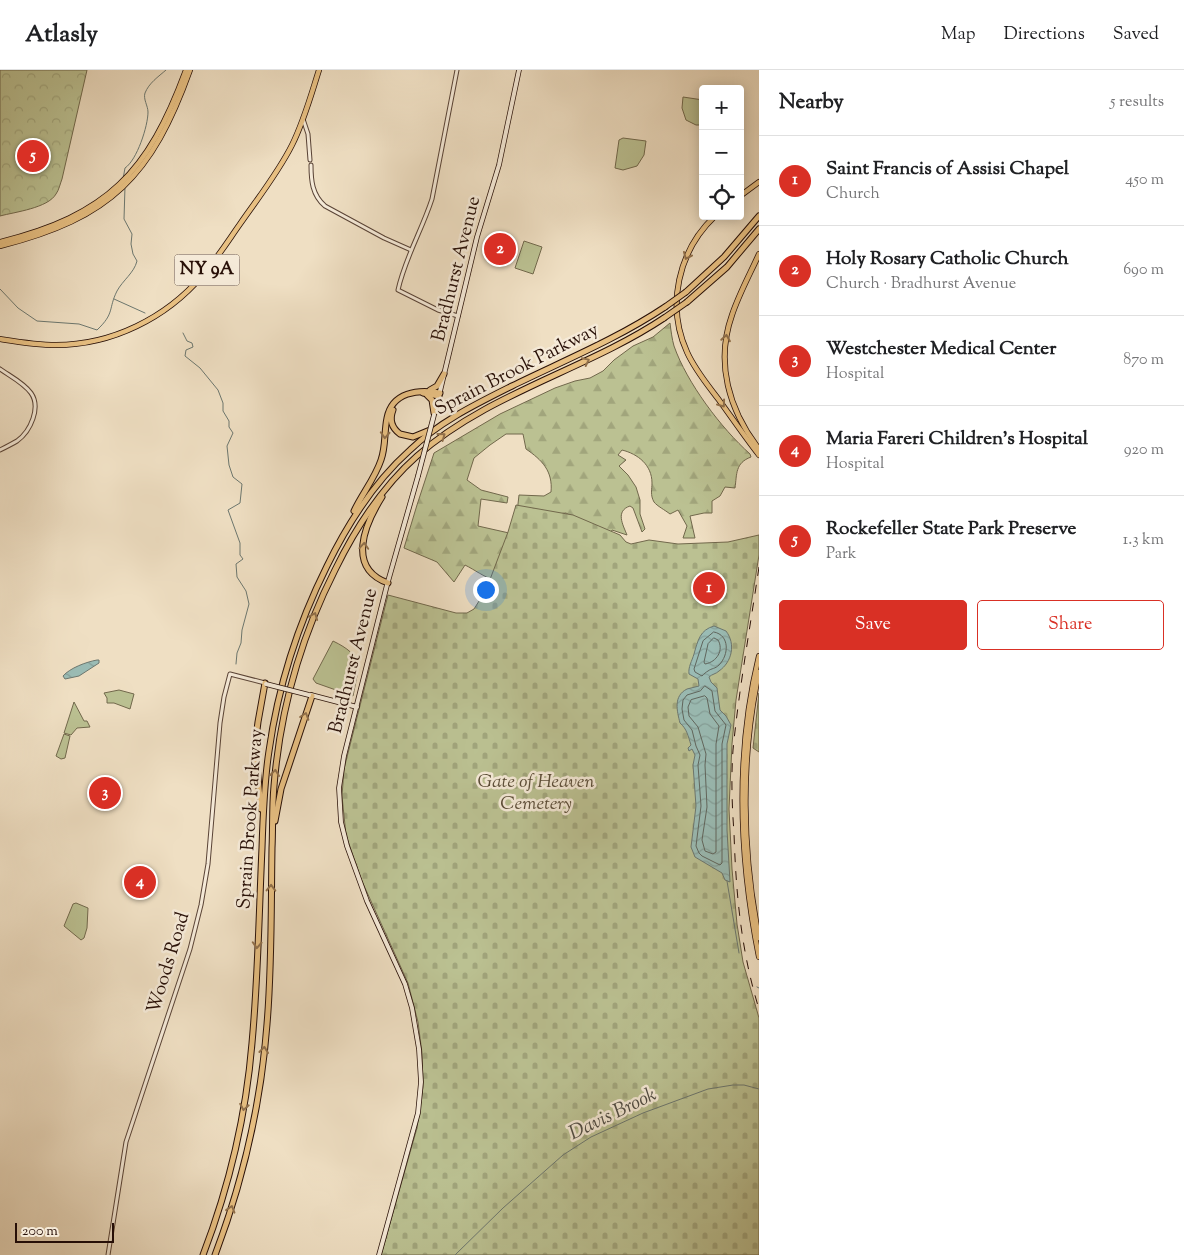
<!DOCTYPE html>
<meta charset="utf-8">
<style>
body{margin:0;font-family:"Sorts Mill Goudy",serif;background:#f6f6f6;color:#202124}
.controls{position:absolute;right:15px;top:15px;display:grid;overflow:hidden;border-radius:5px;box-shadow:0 2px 12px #0003}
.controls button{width:45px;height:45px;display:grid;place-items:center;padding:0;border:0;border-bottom:1px solid #e0e0e0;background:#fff;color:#202124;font:25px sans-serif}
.scale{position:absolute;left:15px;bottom:12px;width:99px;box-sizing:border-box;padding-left:5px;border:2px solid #270f07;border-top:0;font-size:14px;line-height:18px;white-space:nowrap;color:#270f07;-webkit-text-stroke:4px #f5ead8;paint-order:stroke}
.you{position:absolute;left:485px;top:519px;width:18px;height:18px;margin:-12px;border:4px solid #fff;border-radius:50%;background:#1a73e8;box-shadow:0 0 0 8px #1a73e833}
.badge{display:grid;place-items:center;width:32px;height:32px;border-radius:50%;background:#d93025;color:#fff;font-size:16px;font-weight:700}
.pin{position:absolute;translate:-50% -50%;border:2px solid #fff;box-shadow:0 1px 5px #0006}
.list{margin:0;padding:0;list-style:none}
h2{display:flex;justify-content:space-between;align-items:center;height:65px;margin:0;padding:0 20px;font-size:21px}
h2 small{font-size:16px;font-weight:400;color:#757577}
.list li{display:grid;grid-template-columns:32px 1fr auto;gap:15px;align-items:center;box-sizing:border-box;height:90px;padding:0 20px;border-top:1px solid #e0e0e0}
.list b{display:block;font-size:19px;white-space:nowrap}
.list p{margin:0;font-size:16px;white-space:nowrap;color:#757577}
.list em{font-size:16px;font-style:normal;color:#757577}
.actions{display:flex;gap:10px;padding:15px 20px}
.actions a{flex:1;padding:11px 0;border:1px solid #d93025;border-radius:5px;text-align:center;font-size:18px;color:#d93025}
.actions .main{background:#d93025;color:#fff}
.icon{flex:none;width:28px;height:28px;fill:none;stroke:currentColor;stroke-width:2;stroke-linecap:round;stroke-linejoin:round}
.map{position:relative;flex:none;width:759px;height:1185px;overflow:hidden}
header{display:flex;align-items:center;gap:30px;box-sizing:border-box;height:70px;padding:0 25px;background:#fff;border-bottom:1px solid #e0e0e0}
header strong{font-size:24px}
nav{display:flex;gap:28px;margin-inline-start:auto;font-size:18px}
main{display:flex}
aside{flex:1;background:#fff}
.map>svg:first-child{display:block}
</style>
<header>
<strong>Atlasly</strong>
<nav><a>Map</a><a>Directions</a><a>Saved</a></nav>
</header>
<main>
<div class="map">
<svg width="759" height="1185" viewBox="0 0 759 1185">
<defs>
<pattern id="forest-firs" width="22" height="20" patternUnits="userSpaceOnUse" patternTransform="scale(1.25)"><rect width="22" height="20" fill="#bbc192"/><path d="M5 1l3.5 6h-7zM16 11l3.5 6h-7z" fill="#a1a57c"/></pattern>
<pattern id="cemetery-stones" width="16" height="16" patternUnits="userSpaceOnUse" patternTransform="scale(1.25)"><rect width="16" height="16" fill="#bbc192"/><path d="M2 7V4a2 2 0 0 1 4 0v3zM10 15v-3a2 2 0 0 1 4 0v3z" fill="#a1a57c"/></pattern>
<pattern id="park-crowns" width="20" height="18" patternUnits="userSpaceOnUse" patternTransform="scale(1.25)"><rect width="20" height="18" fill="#bbc192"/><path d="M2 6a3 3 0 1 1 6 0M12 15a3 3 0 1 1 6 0" fill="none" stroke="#a1a57c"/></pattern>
<pattern id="water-waves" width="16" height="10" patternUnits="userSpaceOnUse" patternTransform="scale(1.25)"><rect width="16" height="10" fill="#9abcb5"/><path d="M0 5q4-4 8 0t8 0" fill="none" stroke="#85a09a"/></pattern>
</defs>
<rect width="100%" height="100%" fill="#efdfc3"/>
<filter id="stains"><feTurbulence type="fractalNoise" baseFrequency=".004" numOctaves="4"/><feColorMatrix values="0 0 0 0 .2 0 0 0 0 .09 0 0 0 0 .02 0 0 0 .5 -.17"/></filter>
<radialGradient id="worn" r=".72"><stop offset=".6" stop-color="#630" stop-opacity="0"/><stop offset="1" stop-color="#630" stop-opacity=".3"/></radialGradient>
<g fill="#bbc192" stroke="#71684c">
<path d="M683 27 703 30V55H696L686 50 682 38Z"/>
<path d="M623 68 646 71 644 85 637 96 623 100 615 98 619 70Z"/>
<path d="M524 171 542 177 533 204 515 198Z"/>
<path d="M333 571C364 586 359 596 353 626L316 613 313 609Z"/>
<path d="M119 620 134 624 130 639 114 633H107V628L104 623Z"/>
<path d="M74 632 84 651H87L90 657 77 658 71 665 64 663Z"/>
<path d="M64 664 70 666 65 688 61 689 56 686Z"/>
<path d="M76 833 88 838 87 858 84 868 81 870 64 856 73 834Z"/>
</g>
<path fill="url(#forest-firs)" stroke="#71684c" d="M670 253C671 261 672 269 674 276 687 313 721 358 750 384L751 387C735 393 737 404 735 418L725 417 720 426 712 431V443H704L690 446 695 468H683L687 456 678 440 670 444C665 440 657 436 654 432 650 425 652 419 652 413 652 395 638 384 622 380L618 385 626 390 619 396 628 405 636 417 640 430V444L645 459 642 462 633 438 630 436C615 441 623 455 627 465L612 460 608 468 566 443 539 446 517 443 519 425 544 426 551 422C553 401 542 390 526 379L523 364H506L490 375 474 388 467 410 481 420 508 427 507 433 481 429 478 456 509 463 494 510C484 507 475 500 465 495L454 512 437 492 404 478 417 435 434 383 500 344 555 318 575 311 590 308 603 301 614 290 633 276 653 267Z"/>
<g fill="url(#cemetery-stones)" stroke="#71684c">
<path d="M516 435 573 445 620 465 626 472 631 474 649 470 678 474 728 472 759 465V485L736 630 732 674 729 739 732 799 737 854 743 892 759 948V1185H381L417 1058 423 1017 422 983 418 952 408 913 361 809 346 765 342 726 344 699 388 525 456 543H467L474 539 486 520 508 462Z"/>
<path d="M759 623V682L753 678Z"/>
</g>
<path fill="url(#park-crowns)" stroke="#71684c" d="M0 0H87L62 109C60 114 59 120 56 124 48 138 15 142 0 146Z"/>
<g fill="url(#water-waves)" stroke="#6c776f">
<path d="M714 556 726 561C736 574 732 592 719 601 716 604 712 604 709 607L711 612 717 618 720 640 726 646 731 655 727 674V760L730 812 725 810 722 803 695 787 691 777 696 736 693 695 695 685 692 679 689 681 688 678 691 675C688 666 687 659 680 653 677 641 673 626 687 619 691 618 695 617 699 616L698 609 689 604C688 597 692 591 694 584 698 570 700 560 714 556Z"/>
<path d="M97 590H99V593L79 606 65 609 63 606C70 598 86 592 97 590Z"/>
</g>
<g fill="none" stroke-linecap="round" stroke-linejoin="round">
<g stroke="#60665e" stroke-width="1">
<path d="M714 562C730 565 729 585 719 595 715 599 712 598 708 601 706 602 704 604 702 606L695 602 694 599 703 571Z"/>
<path d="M714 568 718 570C724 580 717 592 705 594L704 592 708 574Z"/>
<path d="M705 616 712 621 715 641 726 655 722 674V793L720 795 702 786 699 783 696 776 701 736 698 695 700 685 696 676 692 660 684 650 682 639 683 630 687 625 700 621Z"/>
<path d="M705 626 707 628 710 644 719 656 716 674V782L713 784 705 781 702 770 707 737 705 695 706 684 698 657 689 646 688 637 691 630Z"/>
</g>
<g stroke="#6c776f" stroke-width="1">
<path d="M123 109 125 98C137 90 148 56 148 42 148 36 143 29 145 23 149 13 158 7 166 0"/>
<path d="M0 219 18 238 37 251 79 254 97 260C115 243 108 239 117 221 123 210 134 203 137 191L133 184 131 174 132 164 124 149 125 117"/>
<path d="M114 229 145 243"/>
<path d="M183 263 187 271 192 273 193 277 186 280 185 286 200 298 218 320 223 333V341L229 351V357L233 363 227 376 229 395 233 407 242 414 240 433 228 440 240 473V485L243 489 236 494 237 507 246 521 249 534 242 560 241 573 237 583 236 594"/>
<path d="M727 811 739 883"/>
<path d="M757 917 759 918"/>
<path d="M455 1185 503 1138 563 1085 591 1067 643 1043 708 1019 733 1015H744L759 1019"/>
</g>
<g stroke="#594336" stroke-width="5">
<g id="tertiary">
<path d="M457 0 432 129C422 160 405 188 398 220L438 240 458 246"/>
<path d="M303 49 308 64 310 90"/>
<path d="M311 95C311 110 312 125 325 136L384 168 411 180"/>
<path d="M0 299C10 306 24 313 31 323 41 337 31 361 17 371 12 374 6 377 0 380"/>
<path d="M108 1185 126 1072 190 879 201 835 208 794 220 653 224 627 230 604 265 613"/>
</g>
</g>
<g stroke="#270f07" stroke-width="5.5">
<g id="secondary">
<path d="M435 342 477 167 499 95 519 0"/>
<path d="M311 625 357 637"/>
<path d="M379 1185 418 1043 421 1012 419 979 412 938 405 914 367 831 347 776 341 752 339 718 344 686 387 515 418 406"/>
</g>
</g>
<g stroke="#270f07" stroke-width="6">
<path id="primary" d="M0 269C19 272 37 275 56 275 112 275 166 248 202 206 216 190 228 171 240 154 258 128 278 103 292 75 304 51 311 25 319 0"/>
</g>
<g stroke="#270f07" stroke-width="6">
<g id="trunk">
<path d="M740 126 759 112"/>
<path d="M715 146C678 181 666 236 687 282 695 300 707 314 719 330 732 348 745 367 759 385"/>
<path d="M0 172C108 145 148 103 186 0"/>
<path d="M0 176C111 148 152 106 190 0"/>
<path d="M759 184C750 204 739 224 732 245 715 293 729 340 759 379"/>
<path d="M759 586C735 685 739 787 759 887"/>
<path d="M759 602C740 689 742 782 759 868"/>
</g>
</g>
<g stroke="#270f07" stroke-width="7">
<g id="motorway">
<path d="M686 222 724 187 759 146"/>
<path d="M687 232 727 197 759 159"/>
<path d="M430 320 437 316 444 304"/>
<path d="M423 323 439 326"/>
<path d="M427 325 432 330 434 343"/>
<path d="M393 340C389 350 392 358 400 364L413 367 430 360"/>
<path d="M382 427C365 454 346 498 388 513"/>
<path d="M354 441C362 424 375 408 381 390 386 376 384 362 387 348 392 322 418 319 440 323"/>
<path d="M261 739 255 675 258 652 265 613"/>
<path d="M275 751 281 719 312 626"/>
<path d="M203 1185C229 1117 246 1046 252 973 258 909 259 843 262 778 263 746 264 713 269 681 278 617 298 554 327 496 348 453 374 412 410 380 439 352 476 334 512 316 563 291 617 269 665 237"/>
<path d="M215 1185C243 1111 261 1033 267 954 272 896 271 837 272 778 273 758 272 737 274 716 280 641 301 567 335 500 356 457 382 417 417 386 488 323 586 300 664 248"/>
</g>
</g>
<use href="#tertiary" stroke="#f5ead8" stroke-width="3"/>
<use href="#secondary" stroke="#f5ead8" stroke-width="4"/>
<use href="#primary" stroke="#e8c082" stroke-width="4.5"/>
<use href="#trunk" stroke="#e8c082" stroke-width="4.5"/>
<use href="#motorway" stroke="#e8c082" stroke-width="5"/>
<path stroke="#270f07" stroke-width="1" stroke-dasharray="9 9" stroke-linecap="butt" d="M759 497C750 558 739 619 733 680 731 708 732 736 734 763 736 824 741 881 759 939"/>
<g stroke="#270f07" stroke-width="5.5" stroke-linecap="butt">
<g id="secondary-bridge">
<path d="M418 406 434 345"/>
<path d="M266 614 309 625"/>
</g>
</g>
<g stroke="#270f07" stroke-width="7" stroke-linecap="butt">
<g id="motorway-bridge">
<path d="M665 237 686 222"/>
<path d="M664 248 687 232"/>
</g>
</g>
<use href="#secondary-bridge" stroke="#f5ead8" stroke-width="4"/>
<use href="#motorway-bridge" stroke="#e8c082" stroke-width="5"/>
</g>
<defs><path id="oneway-chevron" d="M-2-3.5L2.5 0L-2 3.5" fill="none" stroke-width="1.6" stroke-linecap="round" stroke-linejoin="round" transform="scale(1.25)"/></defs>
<g stroke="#91704b">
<use href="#oneway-chevron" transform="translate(687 186) rotate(114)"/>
<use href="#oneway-chevron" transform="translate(726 268) rotate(-81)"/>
<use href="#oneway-chevron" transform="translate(586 291) rotate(-26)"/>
<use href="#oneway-chevron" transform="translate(722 334) rotate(54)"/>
<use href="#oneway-chevron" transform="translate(385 365) rotate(93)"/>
<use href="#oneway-chevron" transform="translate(442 366) rotate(-36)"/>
<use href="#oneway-chevron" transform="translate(364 476) rotate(-86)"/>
<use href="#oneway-chevron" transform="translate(314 546) rotate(-68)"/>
<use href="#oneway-chevron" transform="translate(305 646) rotate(-72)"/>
<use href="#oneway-chevron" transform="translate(275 703) rotate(-84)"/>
<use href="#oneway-chevron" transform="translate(271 818) rotate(-89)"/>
<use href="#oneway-chevron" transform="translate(257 875) rotate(93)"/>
<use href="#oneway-chevron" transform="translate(264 980) rotate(-84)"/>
<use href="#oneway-chevron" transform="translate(244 1037) rotate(100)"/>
<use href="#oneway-chevron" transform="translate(231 1139) rotate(-73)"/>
</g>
<g text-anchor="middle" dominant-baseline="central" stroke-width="5" stroke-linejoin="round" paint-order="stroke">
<rect fill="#f5ead8" stroke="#655146" stroke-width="1" x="174.5" y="184.5" width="65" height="31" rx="4"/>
<g font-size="18" font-weight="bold" fill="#270f07">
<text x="207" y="200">NY 9A</text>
</g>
<g font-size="19" fill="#270f07" stroke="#f5ead8">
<text transform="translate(457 199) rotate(-76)">Bradhurst Avenue</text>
<text transform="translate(517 300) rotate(-27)">Sprain Brook Parkway</text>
<text transform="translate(354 591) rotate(-76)">Bradhurst Avenue</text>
<text transform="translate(251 749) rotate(-86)">Sprain Brook Parkway</text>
<text transform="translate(169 893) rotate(-73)">Woods Road</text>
</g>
<g font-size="19" font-style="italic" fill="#5b4d38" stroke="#f5ead8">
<text x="536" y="712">Gate of Heaven<tspan x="536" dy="22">Cemetery</tspan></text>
</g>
<g font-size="20" font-style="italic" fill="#4f4c44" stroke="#f5ead8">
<text transform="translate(613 1045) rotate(-26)">Davis Brook</text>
</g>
</g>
<rect width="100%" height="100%" filter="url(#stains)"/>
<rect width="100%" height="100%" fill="url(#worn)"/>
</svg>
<div class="controls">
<button>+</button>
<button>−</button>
<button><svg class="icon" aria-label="locate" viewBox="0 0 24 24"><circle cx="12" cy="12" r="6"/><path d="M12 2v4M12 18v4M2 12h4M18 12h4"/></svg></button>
</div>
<div class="scale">200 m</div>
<div class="you"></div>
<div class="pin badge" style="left:709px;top:518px">1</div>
<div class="pin badge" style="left:500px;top:179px">2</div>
<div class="pin badge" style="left:105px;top:723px">3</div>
<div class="pin badge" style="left:140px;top:812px">4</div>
<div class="pin badge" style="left:33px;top:86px">5</div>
</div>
<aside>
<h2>Nearby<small>5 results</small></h2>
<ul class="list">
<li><span class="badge">1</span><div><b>Saint Francis of Assisi Chapel</b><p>Church</p></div><em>450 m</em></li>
<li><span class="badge">2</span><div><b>Holy Rosary Catholic Church</b><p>Church · Bradhurst Avenue</p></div><em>690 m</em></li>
<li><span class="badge">3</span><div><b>Westchester Medical Center</b><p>Hospital</p></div><em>870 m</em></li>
<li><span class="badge">4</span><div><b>Maria Fareri Children's Hospital</b><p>Hospital</p></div><em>920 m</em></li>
<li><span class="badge">5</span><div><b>Rockefeller State Park Preserve</b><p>Park</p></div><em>1.3 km</em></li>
</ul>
<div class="actions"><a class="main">Save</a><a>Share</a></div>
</aside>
</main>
